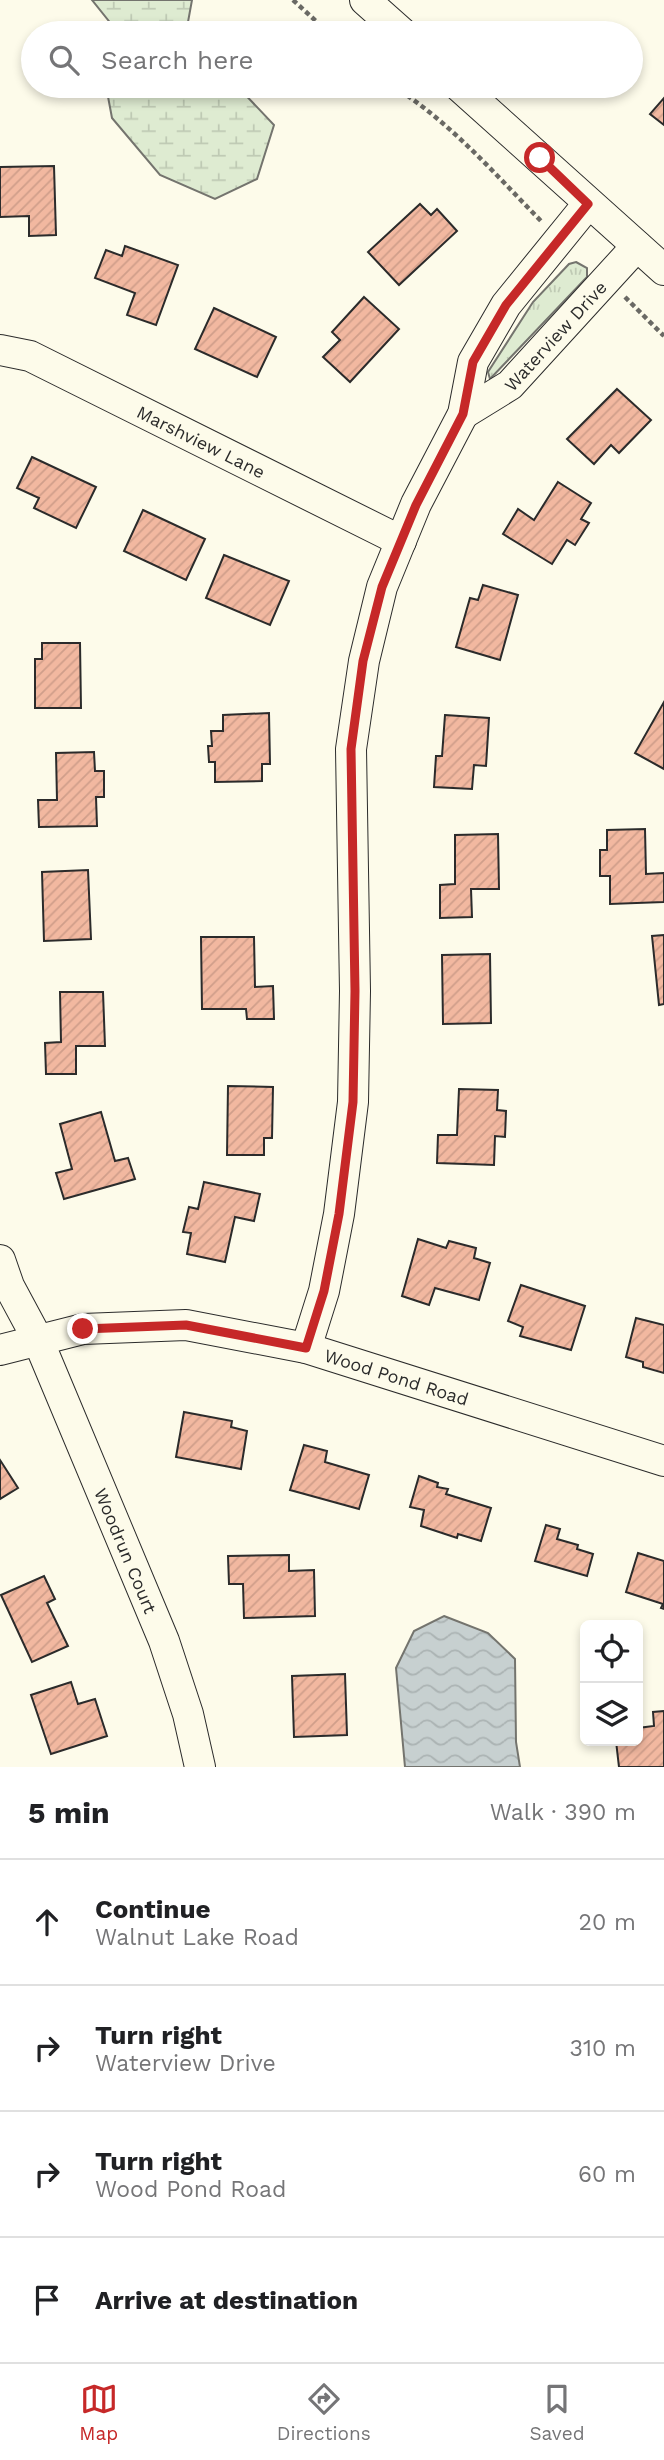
<!DOCTYPE html>
<meta charset="utf-8">
<style>
body{margin:0;font-family:"Work Sans",sans-serif;background:#f2f2f2;color:#202124}
.controls{position:absolute;right:21px;bottom:21px;display:grid;overflow:hidden;border-radius:10px;box-shadow:0 4px 10px #0003}
.controls button{width:63px;height:63px;display:grid;place-items:center;padding:0;border:0;border-bottom:2px solid #e0e0e0;background:#fff;color:#202124;font:35px sans-serif}
.stop{position:absolute;width:21px;height:21px;margin:-16px;border:5px solid #c62828;border-radius:50%;background:#fff}
.stop.end{background:#c62828;border-color:#fff;box-shadow:0 2px 7px #0008}
.list{margin:0;padding:0;list-style:none}
h2{display:flex;justify-content:space-between;align-items:center;height:91px;margin:0;padding:0 28px;font-size:30px}
h2 small{font-size:23px;font-weight:400;color:#757577}
.list li{display:grid;grid-template-columns:46px 1fr auto;gap:21px;align-items:center;box-sizing:border-box;height:126px;padding:0 28px;border-top:2px solid #e0e0e0}
.list b{display:block;font-size:26px;white-space:nowrap}
.list p{margin:0;font-size:23px;white-space:nowrap;color:#757577}
.list em{font-size:23px;font-style:normal;color:#757577}
.icon{flex:none;width:38px;height:38px;fill:none;stroke:currentColor;stroke-width:2;stroke-linecap:round;stroke-linejoin:round}
.map{position:relative;flex:none;width:664px;height:1767px;overflow:hidden}
.search{position:absolute;background:#fff;box-shadow:0 4px 10px #0003;left:21px;right:21px;top:21px;height:77px;display:flex;align-items:center;gap:18px;box-sizing:border-box;padding:0 24px;border-radius:38px;color:#757577;font-size:26px}
.sheet{height:595px;background:#fff}
nav{display:flex;justify-content:space-around;align-items:center;box-sizing:border-box;height:98px;border-top:2px solid #e0e0e0;background:#fff;font-size:19px;color:#757577}
nav a{display:grid;justify-items:center;gap:4px}
nav .on{color:#c62828}
.map>svg:first-child{display:block}
</style>
<div class="map">
<svg width="664" height="1767" viewBox="0 0 664 1767">
<defs>
<pattern id="grass-tufts" width="24" height="20" patternUnits="userSpaceOnUse" patternTransform="scale(1.75)"><rect width="24" height="20" fill="#deebd1"/><path d="M3 7l-1-3M5 7V3M7 7l1-3M15 17l-1-3M17 17v-4M19 17l1-3" fill="none" stroke="#bfcab4"/></pattern>
<pattern id="wetland-marsh" width="20" height="14" patternUnits="userSpaceOnUse" patternTransform="scale(1.75)"><rect width="20" height="14" fill="#deebd1"/><path d="M1 5h8M5 5V1M11 12h8M15 12V8" fill="none" stroke="#bfcab4"/></pattern>
<pattern id="water-waves" width="16" height="10" patternUnits="userSpaceOnUse" patternTransform="scale(1.75)"><rect width="16" height="10" fill="#c7d0d0"/><path d="M0 5q4-4 8 0t8 0" fill="none" stroke="#abb3b3"/></pattern>
<pattern id="building-hatch" width="6" height="6" patternUnits="userSpaceOnUse" patternTransform="scale(1.75)"><rect width="6" height="6" fill="#f2b8a0"/><path d="M-1 1l2-2M0 6l6-6M5 7l2-2" fill="none" stroke="#d09e8a"/></pattern>
</defs>
<rect width="100%" height="100%" fill="#fdfbea"/>
<path fill="url(#grass-tufts)" stroke="#74746e" stroke-width="2" d="M576 262 587 268V277L490 379 488 372 533 302 569 264Z"/>
<g fill="url(#wetland-marsh)" stroke="#74746e" stroke-width="2">
<path d="M92 0H192L186 33H116V30Z"/>
<path d="M106 86H237L274 125 257 179 215 199 160 175 112 118Z"/>
</g>
<path fill="url(#water-waves)" stroke="#74746e" stroke-width="2" d="M444 1616 488 1633 515 1659 516 1742 520 1767H405L396 1668 414 1631Z"/>
<g fill="url(#building-hatch)" stroke="#2b2b2b" stroke-width="2">
<path d="M664 98V125L650 114Z"/>
<path d="M54 166 56 235 29 236V216L0 217V167Z"/>
<path d="M420 204 431 215 437 209 457 231 399 285 368 252Z"/>
<path d="M125 246 178 265 156 325 127 315 135 293 95 278 106 250 122 256Z"/>
<path d="M364 297 399 329 350 382 323 357 340 340 332 332Z"/>
<path d="M214 308 276 337 257 377 195 349Z"/>
<path d="M617 389 651 420 619 453 611 445 594 464 567 439Z"/>
<path d="M32 457 96 487 76 528 34 508 39 498 17 488Z"/>
<path d="M558 482 591 503 581 519 589 523 575 545 567 540 552 564 503 534 518 509 534 520Z"/>
<path d="M143 510 205 539 186 580 124 551Z"/>
<path d="M224 555 289 581 270 625 206 598Z"/>
<path d="M483 585 518 595 500 660 456 647 470 598 478 600Z"/>
<path d="M42 643H80L81 708H35V659H42Z"/>
<path d="M664 702V769L635 753Z"/>
<path d="M269 713 270 764H262V781L215 782V762H209L208 746H212L211 731H223V715Z"/>
<path d="M445 715 489 718 486 766 474 765 472 789 434 787 436 756H442Z"/>
<path d="M94 752 95 771H104V797H96L97 826 39 827 38 800H57L56 753Z"/>
<path d="M645 829 646 874 664 873V902L610 904V876H600V850H607V830Z"/>
<path d="M498 834 499 889H471L472 917 440 918V885L455 884V835Z"/>
<path d="M88 870 91 939 44 941 42 872Z"/>
<path d="M664 935V1004L659 1005 652 936Z"/>
<path d="M201 937H254L255 987 273 986 274 1019H247L246 1009H202Z"/>
<path d="M490 954 491 1023 443 1024 442 955Z"/>
<path d="M60 992H103L105 1046H76V1074H46L45 1043 61 1042Z"/>
<path d="M228 1086 273 1087 272 1138H264V1155H227Z"/>
<path d="M459 1089 498 1090 497 1110 506 1111 505 1137 495 1136 494 1165 437 1163 438 1135H457Z"/>
<path d="M101 1112 115 1161 128 1158 135 1179 64 1199 56 1173 72 1169 60 1124Z"/>
<path d="M204 1182 260 1194 254 1221 235 1217 225 1262 187 1254 191 1233 183 1232 189 1207 198 1209Z"/>
<path d="M418 1239 446 1248 449 1241 476 1248 474 1258 490 1263 479 1300 435 1288 429 1305 402 1296Z"/>
<path d="M521 1285 585 1306 571 1350 520 1336 523 1327 508 1321Z"/>
<path d="M636 1318 664 1325V1373L643 1367V1362L626 1357Z"/>
<path d="M184 1412 232 1421 231 1427 247 1431 241 1469 176 1457Z"/>
<path d="M304 1445 327 1451 325 1462 369 1475 359 1509 290 1490Z"/>
<path d="M0 1460 18 1488 0 1499Z"/>
<path d="M419 1476 438 1483 437 1487 448 1489 446 1494 491 1508 481 1541 458 1534 457 1538 421 1526 424 1510 410 1507Z"/>
<path d="M546 1525 560 1529 557 1539 578 1545 577 1549 593 1554 587 1576 535 1561Z"/>
<path d="M638 1553 664 1561V1609L661 1608 663 1604 626 1592Z"/>
<path d="M289 1555V1571L314 1570 315 1616 244 1618 243 1584H229L228 1556Z"/>
<path d="M44 1576 55 1599 47 1603 68 1646 32 1662 1 1595Z"/>
<path d="M345 1674 347 1735 294 1737 292 1676Z"/>
<path d="M71 1682 78 1704 95 1699 107 1736 51 1754 31 1695Z"/>
<path d="M664 1711V1767H619L616 1741H638V1728L654 1726 653 1712Z"/>
</g>
<g fill="none" stroke-linecap="round" stroke-linejoin="round">
<g stroke="#2b2b2b" stroke-width="32">
<g id="minor">
<path d="M365 0 402 33"/>
<path d="M459 86 664 270"/>
<path id="s1" d="M0 350 30 356 401 541"/>
<path id="s2" d="M463 414 510 385 637 246"/>
<path id="s3" d="M0 1260 9 1286 38 1340 164 1641 188 1714 200 1767"/>
<path d="M306 1348 324 1291 339 1214 353 1102 355 991 351 749 364 661 382 587 416 504 463 414 473 362 506 305 588 204"/>
<path id="s4" d="M0 1350 83 1329 186 1325 306 1348 664 1461"/>
</g>
</g>
<g stroke="#6a6964" stroke-width="4.5" stroke-dasharray="5 3.5" stroke-linecap="butt">
<path d="M293 0 329 33"/>
<path d="M393 86C451 123 493 172 541 221"/>
<path d="M625 297 664 336"/>
</g>
<use href="#minor" stroke="#fdfbea" stroke-width="30"/>
</g>
<g fill="none" stroke-linecap="round" stroke-linejoin="round">
<path stroke="#c62828" stroke-width="9" d="M83 1329 186 1325 306 1348 324 1291 339 1214 353 1102 355 991 351 749 363 661 382 587 416 505 463 414 473 362 506 305 588 204 540 158"/>
</g>
<g text-anchor="middle" dominant-baseline="central" stroke-width="5" stroke-linejoin="round" paint-order="stroke">
<g font-size="18" fill="#2b2b2b" stroke="#fdfbea">
<text stroke="none"><textPath href="#s2" startOffset="122">Waterview Drive</textPath></text>
<text stroke="none"><textPath href="#s1" startOffset="222">Marshview Lane</textPath></text>
<text stroke="none"><textPath href="#s4" startOffset="406">Wood Pond Road</textPath></text>
<text stroke="none"><textPath href="#s3" startOffset="317">Woodrun Court</textPath></text>
</g>
</g>
</svg>
<div class="controls">
<button><svg class="icon" aria-label="locate" viewBox="0 0 24 24"><circle cx="12" cy="12" r="6"/><path d="M12 2v4M12 18v4M2 12h4M18 12h4"/></svg></button>
<button><svg class="icon" aria-label="layers" viewBox="0 0 24 24"><path d="M12 4l9 5-9 5-9-5zM3 14l9 5 9-5"/></svg></button>
</div>
<div class="stop" style="left:540px;top:158px"></div>
<div class="stop end" style="left:83px;top:1329px"></div>
<div class="search"><svg class="icon" aria-label="search" viewBox="0 0 24 24"><circle cx="10" cy="10" r="6"/><path d="M15 15l6 6"/></svg>Search here</div>
</div>
<section class="sheet">
<h2>5 min<small>Walk · 390 m</small></h2>
<ul class="list">
<li><svg class="icon" aria-label="ahead" viewBox="0 0 24 24"><path d="M12 20V5M6 11l6-6 6 6"/></svg><div><b>Continue</b><p>Walnut Lake Road</p></div><em>20 m</em></li>
<li><svg class="icon" aria-label="right" viewBox="0 0 24 24"><path d="M7 20v-9h11M14 6l5 5-5 5"/></svg><div><b>Turn right</b><p>Waterview Drive</p></div><em>310 m</em></li>
<li><svg class="icon" aria-label="right" viewBox="0 0 24 24"><path d="M7 20v-9h11M14 6l5 5-5 5"/></svg><div><b>Turn right</b><p>Wood Pond Road</p></div><em>60 m</em></li>
<li><svg class="icon" aria-label="arrive" viewBox="0 0 24 24"><path d="M6 21V4h12l-3 4 3 4H6"/></svg><div><b>Arrive at destination</b></div></li>
</ul>
</section>
<nav>
<a class="on"><svg class="icon" aria-label="map" viewBox="0 0 24 24"><path d="M3 6l6-2 6 2 6-2v14l-6 2-6-2-6 2zM9 4v14M15 6v14"/></svg>Map</a>
<a><svg class="icon" aria-label="directions" viewBox="0 0 24 24"><path d="M12 3l9 9-9 9-9-9zM9 14v-3h6M13 9l2 2-2 2"/></svg>Directions</a>
<a><svg class="icon" aria-label="saved" viewBox="0 0 24 24"><path d="M7 4h10v16l-5-4-5 4z"/></svg>Saved</a>
</nav>
